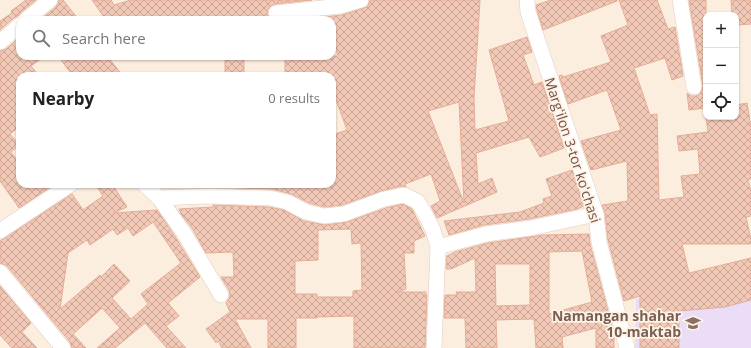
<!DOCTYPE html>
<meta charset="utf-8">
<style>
body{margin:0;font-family:"Open Sans",sans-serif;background:#f2f2f2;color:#222}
.controls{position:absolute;right:12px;top:12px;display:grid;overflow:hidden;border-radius:8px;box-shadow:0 1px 3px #0004}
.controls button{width:36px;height:36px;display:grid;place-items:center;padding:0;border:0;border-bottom:1px solid #e0e0e0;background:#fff;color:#222;font:20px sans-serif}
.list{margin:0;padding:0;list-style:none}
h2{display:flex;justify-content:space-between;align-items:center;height:52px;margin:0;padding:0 16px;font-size:17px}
h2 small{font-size:13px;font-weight:400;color:#767676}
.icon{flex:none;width:22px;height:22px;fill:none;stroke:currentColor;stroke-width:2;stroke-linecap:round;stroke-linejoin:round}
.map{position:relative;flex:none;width:751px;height:348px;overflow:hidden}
.search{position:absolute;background:#fff;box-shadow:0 1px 3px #0004;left:16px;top:16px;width:320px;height:44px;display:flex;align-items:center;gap:10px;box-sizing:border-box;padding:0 14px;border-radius:12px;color:#767676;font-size:15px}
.panel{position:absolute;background:#fff;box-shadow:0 1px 3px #0004;left:16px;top:72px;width:320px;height:116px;border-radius:12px}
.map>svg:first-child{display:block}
</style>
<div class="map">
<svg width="751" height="348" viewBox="0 0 751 348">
<defs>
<pattern id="building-cross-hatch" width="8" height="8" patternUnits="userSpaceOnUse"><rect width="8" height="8" fill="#f2c8b7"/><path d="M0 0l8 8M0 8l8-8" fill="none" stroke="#c8a597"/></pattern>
</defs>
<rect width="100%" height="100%" fill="#fceedf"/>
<path fill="#ebdcf8" d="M751 275V348H635L636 299 679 298Z"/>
<g fill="url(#building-cross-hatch)" stroke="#e5ad97" fill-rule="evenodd">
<path d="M26 0H36L20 13 18 16 14 18 0 30V21L12 13 11 11Z"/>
<path d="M59 0H63L79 20H40L56 7 58 3Z"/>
<path d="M92 0H111L114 5 131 0H312L275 4 271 6 268 9 267 14 269 18 271 20H106Z"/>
<path d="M370 0H480L474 98 475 130 509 121 489 50 527 37 532 52 523 55 534 85 542 82 564 148 540 157 529 137 476 153 478 184 492 178 497 192 437 218 431 206 440 201 431 174 405 184 406 187 402 186 381 191 342 205 325 207 309 203 291 194 272 189 212 187 211 184H332V135L347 130 332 89V76H285V56H338L332 36V20H295L342 15 364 8 368 6ZM459 102 464 203 428 111Z"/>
<path d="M551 0H617V1L543 30 537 10 536 5Z"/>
<path d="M619 0H657L668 29 675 27 683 76 672 80 665 58 634 68 650 115 657 114 659 200 684 197 681 176 700 174 698 149 679 151 677 136 708 132 706 117H736V105L747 103 751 127V179H748L751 192V216L746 217 751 239V244H682L689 273 751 258V300L725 307 679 311V348H640V296L624 301 608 240 605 213 602 205 628 201 627 161 591 170 581 141 621 130 607 90 568 104 559 76 562 75 563 77 611 62 601 36 628 25Z"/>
<path d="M689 0H706V108L689 110 687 93 691 96H696L700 94 702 90 703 86Z"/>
<path d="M731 0H751V24L736 25V15H732Z"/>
<path d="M20 37V56H45L31 66 39 76H20V126L10 134 19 145 11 152 20 165V184H55L19 208 0 181V51L6 49Z"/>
<path d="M58 56H107L123 76H73Z"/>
<rect x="225" y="56" width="19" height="20"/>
<path d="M572 170 584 206 577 209 529 219 484 225 449 235 444 221 520 212 544 203 543 199 552 196 546 179Z"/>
<path d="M95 184H112L127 207 113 213 157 210 176 238 200 277 168 303 179 316 166 326 186 348H167L145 323 115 348H97L120 328 102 308 73 334 86 348H72L70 342 7 266 3 264 0 263V246L1 240 5 238 72 194 83 210 103 196ZM153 222 181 263 141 294 148 304 131 319 112 298 130 281 114 264 101 277 100 275 60 309 68 253 87 240 90 245 113 229 117 235 128 228 133 236Z"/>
<path d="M403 204 412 209 425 236 414 241V253H404L406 289 398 292H426V295H427L425 348H354V316L317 317V318H296V348H268V319H235L251 348H222L218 341 216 343 206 329 230 312 226 303 229 299 230 294 229 290 221 277H234L233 252 206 253 192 228 181 214 179 209 213 207V205L269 207 284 210 304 221 325 225 347 222 386 208ZM351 229 352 244 361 243 362 290 353 291V297H317V294H295V261L318 260V230Z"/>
<path d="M589 234 590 244 614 333V348H596V328L562 337 563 348H536L534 319 496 320 497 348H466L465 318H444L445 295H457L456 292H476L475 258 451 269H446L447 256 455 252 488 243 543 235ZM582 251 592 302 549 314V252ZM495 264H530V305L496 306Z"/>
<path d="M0 286 31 323 22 332 37 348H12L0 335Z"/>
</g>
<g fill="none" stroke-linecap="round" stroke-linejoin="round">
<g stroke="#e2cbbe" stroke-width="16">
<g id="minor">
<path d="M527 0 528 12 596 214 599 242 627 348"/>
<path d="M680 0 694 87"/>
<path d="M276 13 340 6 361 0"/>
<path d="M26 20 50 0"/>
<path d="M0 42 20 25"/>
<path d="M144 184 159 198 184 233 221 295"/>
<path d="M159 198 208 196 270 198 287 202 306 212 324 216 344 214 384 199 404 195 418 202 425 214 433 230 438 247 486 234 531 228 596 214"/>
<path d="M0 231 71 184"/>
<path d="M0 272 63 348"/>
<path d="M434 348 438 247"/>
</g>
</g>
<use href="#minor" stroke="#fff" stroke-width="15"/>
</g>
<defs>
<g id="school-bare" transform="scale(1.2)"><path d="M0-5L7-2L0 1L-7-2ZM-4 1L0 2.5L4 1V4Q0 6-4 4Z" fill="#8d6e63" stroke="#fff3e6" stroke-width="2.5" paint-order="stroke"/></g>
</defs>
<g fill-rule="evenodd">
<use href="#school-bare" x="693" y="323"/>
</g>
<g text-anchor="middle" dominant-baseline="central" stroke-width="3.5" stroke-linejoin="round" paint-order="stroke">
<g font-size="14" fill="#735247" stroke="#fff3e6">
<text transform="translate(573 150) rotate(72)">Margʻilon 3-tor koʻchasi</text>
</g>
<g font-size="14" font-weight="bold" fill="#785e54" stroke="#fff3e6" text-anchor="end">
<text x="681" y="315">Namangan shahar<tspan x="681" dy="16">10-maktab</tspan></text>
</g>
</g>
</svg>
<div class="controls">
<button>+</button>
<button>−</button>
<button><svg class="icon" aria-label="locate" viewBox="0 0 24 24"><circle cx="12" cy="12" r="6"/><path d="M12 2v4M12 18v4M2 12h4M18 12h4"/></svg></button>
</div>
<div class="search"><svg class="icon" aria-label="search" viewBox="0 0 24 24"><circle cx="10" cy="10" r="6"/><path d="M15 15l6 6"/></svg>Search here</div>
<section class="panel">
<h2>Nearby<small>0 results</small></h2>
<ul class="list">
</ul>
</section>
</div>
